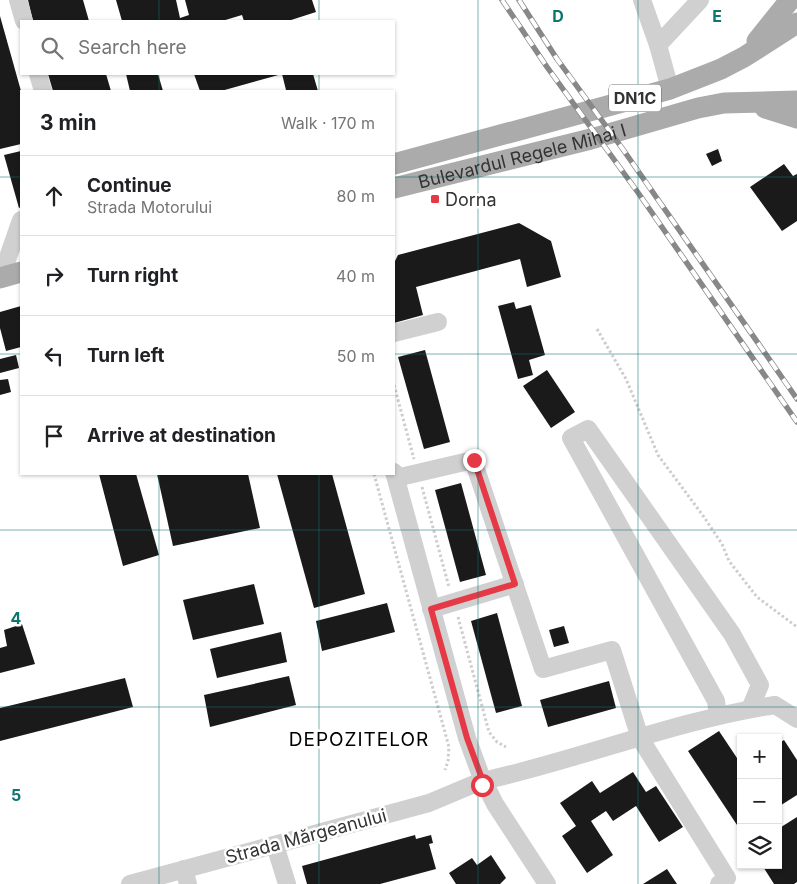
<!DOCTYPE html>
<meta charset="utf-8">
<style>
body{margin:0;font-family:Inter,sans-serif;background:#f6f6f6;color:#202124}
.controls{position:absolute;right:15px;bottom:15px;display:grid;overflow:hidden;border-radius:0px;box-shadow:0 1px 4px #0004}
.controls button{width:45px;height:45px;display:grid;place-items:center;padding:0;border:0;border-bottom:1px solid #e0e0e0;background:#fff;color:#202124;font:25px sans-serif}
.stop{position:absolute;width:15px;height:15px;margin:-11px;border:4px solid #e63946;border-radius:50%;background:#fff}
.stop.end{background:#e63946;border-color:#fff;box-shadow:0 1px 5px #0008}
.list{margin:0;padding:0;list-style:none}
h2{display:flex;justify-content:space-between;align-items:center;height:65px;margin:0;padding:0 20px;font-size:21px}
h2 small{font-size:16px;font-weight:400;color:#757577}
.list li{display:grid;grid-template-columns:32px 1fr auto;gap:15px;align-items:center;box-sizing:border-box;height:80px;padding:0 20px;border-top:1px solid #e0e0e0}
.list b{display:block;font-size:19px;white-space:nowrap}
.list p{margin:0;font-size:16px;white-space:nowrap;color:#757577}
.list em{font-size:16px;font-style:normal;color:#757577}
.icon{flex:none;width:28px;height:28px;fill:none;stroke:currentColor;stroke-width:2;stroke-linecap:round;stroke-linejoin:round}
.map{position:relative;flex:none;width:797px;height:884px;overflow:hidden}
.search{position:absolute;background:#fff;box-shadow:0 1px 4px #0004;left:20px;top:20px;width:375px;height:55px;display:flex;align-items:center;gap:12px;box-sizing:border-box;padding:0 18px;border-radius:0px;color:#757577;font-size:19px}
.panel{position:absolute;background:#fff;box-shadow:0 1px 4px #0004;left:20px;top:90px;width:375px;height:385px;border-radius:0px}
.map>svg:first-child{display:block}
</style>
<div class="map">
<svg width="797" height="884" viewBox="0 0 797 884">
<rect width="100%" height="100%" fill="#fff"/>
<g fill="#1a1a1a">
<path d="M28 0H83L89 21H33Z"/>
<path d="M116 0H176L180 18 189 15 185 0H312L316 12 288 21H244L242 15 222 21H122Z"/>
<path d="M0 16 21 91V144L0 149Z"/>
<path d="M48 74H106L111 91H53Z"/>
<path d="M126 74H158L163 91H130Z"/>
<path d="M194 74H282L221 91H200Z"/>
<path d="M282 74H313L318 91H281L286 90Z"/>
<path d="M718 149 722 161 712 166 706 154Z"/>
<path d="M21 151V207L19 208 4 155Z"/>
<path d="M784 164 793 176 797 174V221L782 231 750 187Z"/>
<path d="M519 223 551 241 561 277 527 287 520 259 416 287 423 315 394 323V263L398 255Z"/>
<path d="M514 302 516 309 531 305 545 355 529 360 533 375 518 379 498 306Z"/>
<path d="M21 306V347L6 351 0 328V312Z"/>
<path d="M425 350 450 442 424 449 398 357Z"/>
<path d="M16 355 19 368 0 373V359Z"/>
<path d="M547 370 575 412 551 428 523 386Z"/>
<path d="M8 379 11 392 0 395V380Z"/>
<path d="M99 474H136L159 555 123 566Z"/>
<path d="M157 474H248L260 528 173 546Z"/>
<path d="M277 474H332L365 594 314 608Z"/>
<path d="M461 483 486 575 460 582 435 490Z"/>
<path d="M254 584 264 624 193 640 183 600Z"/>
<path d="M387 603 395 632 322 651 316 621Z"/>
<path d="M497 613 522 706 496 713 471 621Z"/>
<path d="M22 624 35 664 0 673V648L7 646 4 630Z"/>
<path d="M564 626 569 643 554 647 549 630Z"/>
<path d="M281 632 287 662 217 678 210 649Z"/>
<path d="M289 676 296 705 210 727 204 695Z"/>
<path d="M125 678 133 707 0 741V708Z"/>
<path d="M609 681 616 708 548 727 540 700Z"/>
<path d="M719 731 741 764V831L688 751Z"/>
<path d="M784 740 797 760V795L778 807V744Z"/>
<path d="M633 772 646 792 656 786 683 827 659 842 636 806 613 821 606 811 591 821 613 855 587 873 562 836 576 826 560 803 592 781 600 793Z"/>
<path d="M797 817V882L794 884H774L762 865H778V829Z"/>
<path d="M415 835 416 839 431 835 433 843 429 844 436 869 380 884H307L302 866Z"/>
<path d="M491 855 506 878 500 884H456L449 873 472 858 477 865Z"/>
<path d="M667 869 677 884H643Z"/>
</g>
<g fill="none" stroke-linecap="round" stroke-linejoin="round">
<g stroke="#cdcdcd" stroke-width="3" stroke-dasharray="2.5 2.5" stroke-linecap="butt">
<path d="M597 329 626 379 658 455 704 517 722 544 729 561 757 597 797 627"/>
<path d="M394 385 414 459"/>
<path d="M374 474 449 747 448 761 445 770"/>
<path d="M422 487 449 587"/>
<path d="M458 617 489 732 497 742 506 747"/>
</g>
<g stroke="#d0d0d0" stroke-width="18">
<path d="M18 0 24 21"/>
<path d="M642 0 658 45 670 89"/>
<path d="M658 45 700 0"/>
<path d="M38 74 43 91"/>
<path d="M1 277 21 220"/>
<path d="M394 333 438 322"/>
<path d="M394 472 467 738 481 776"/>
<path d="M396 478 473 460 543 669 612 650 640 738 727 878 719 884"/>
<path d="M431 609 515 584"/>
<path d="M718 715 716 701 571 438 588 429 732 634 760 685 750 709"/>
<path d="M487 780C584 758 677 720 775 705L797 719"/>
<path d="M485 784 495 804 547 884"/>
<path d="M275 845 287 884"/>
<path d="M184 869 188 884"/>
<path d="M130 884 429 803 479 782"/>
</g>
<g stroke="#ababab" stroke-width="21">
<path d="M757 41 790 0"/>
<path d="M765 108 797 118"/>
<path d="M394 164 670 89 721 69 744 57 797 23"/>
<path id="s1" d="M394 188 591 139 698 108 724 103 797 101"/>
<path d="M0 278 21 272"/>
</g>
<g stroke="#888" stroke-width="5.5">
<g id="rail">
<path d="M502 0 547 67 639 194 797 422"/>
<path d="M519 0 557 59 622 148 797 399"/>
</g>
</g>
<use href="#rail" stroke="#fff" stroke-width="4" stroke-dasharray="11" stroke-linecap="butt"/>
</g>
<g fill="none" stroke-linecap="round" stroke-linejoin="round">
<path stroke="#e63946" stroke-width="6" d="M474 460 515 584 431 609 467 738 481 776 479 781 482 785"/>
</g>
<path fill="none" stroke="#0f766e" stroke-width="1" stroke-opacity="0.55" d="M159 0V21M319 0V21M478 0V884M638 0V884M159 74V91M319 74V91M0 177H21M394 177H797M0 354H21M394 354H797M159 474V884M319 474V884M0 530H797M0 707H797"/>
<rect fill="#e63946" stroke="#fff" stroke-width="2" x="430" y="194" width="10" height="10" rx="2.5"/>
<g text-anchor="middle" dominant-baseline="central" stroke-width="5" stroke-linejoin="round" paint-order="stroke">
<rect fill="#fff" stroke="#707070" stroke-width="1" x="609" y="84.5" width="52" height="27" rx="4"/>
<g font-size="16" font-weight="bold" fill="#333">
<text x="635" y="98">DN1C</text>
</g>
<g font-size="18" fill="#333" stroke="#fff">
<text stroke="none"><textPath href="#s1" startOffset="132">Bulevardul Regele Mihai I</textPath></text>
<text transform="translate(306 836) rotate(-15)">Strada Mărgeanului</text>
</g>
<g font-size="18" fill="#333" stroke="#fff" text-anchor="start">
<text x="445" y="199">Dorna</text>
</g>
<g font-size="19" letter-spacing="1" fill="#000" stroke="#fff">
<text x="359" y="739">DEPOZITELOR</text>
</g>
</g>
<g font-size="16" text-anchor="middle" font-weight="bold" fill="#0f766e" stroke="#fff" stroke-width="5" stroke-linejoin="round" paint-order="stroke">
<text x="558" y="22">D</text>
<text x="717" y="22">E</text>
<text x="16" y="624">4</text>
<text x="16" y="801">5</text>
</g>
</svg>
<div class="controls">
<button>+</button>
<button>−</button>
<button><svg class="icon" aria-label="layers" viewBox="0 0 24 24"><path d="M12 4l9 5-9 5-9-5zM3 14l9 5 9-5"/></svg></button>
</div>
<div class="stop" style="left:482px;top:785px"></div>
<div class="stop end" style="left:474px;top:460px"></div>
<div class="search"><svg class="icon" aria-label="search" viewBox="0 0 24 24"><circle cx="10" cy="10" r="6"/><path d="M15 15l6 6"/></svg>Search here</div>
<section class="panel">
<h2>3 min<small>Walk · 170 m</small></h2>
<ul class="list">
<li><svg class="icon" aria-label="ahead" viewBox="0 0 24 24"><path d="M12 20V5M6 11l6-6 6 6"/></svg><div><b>Continue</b><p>Strada Motorului</p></div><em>80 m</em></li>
<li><svg class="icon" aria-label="right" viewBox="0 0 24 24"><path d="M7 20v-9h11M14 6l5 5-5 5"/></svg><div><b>Turn right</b></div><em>40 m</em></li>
<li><svg class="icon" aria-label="left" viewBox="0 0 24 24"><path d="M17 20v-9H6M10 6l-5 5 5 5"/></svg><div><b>Turn left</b></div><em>50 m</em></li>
<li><svg class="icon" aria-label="arrive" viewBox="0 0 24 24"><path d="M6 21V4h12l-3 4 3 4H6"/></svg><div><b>Arrive at destination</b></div></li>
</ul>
</section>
</div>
